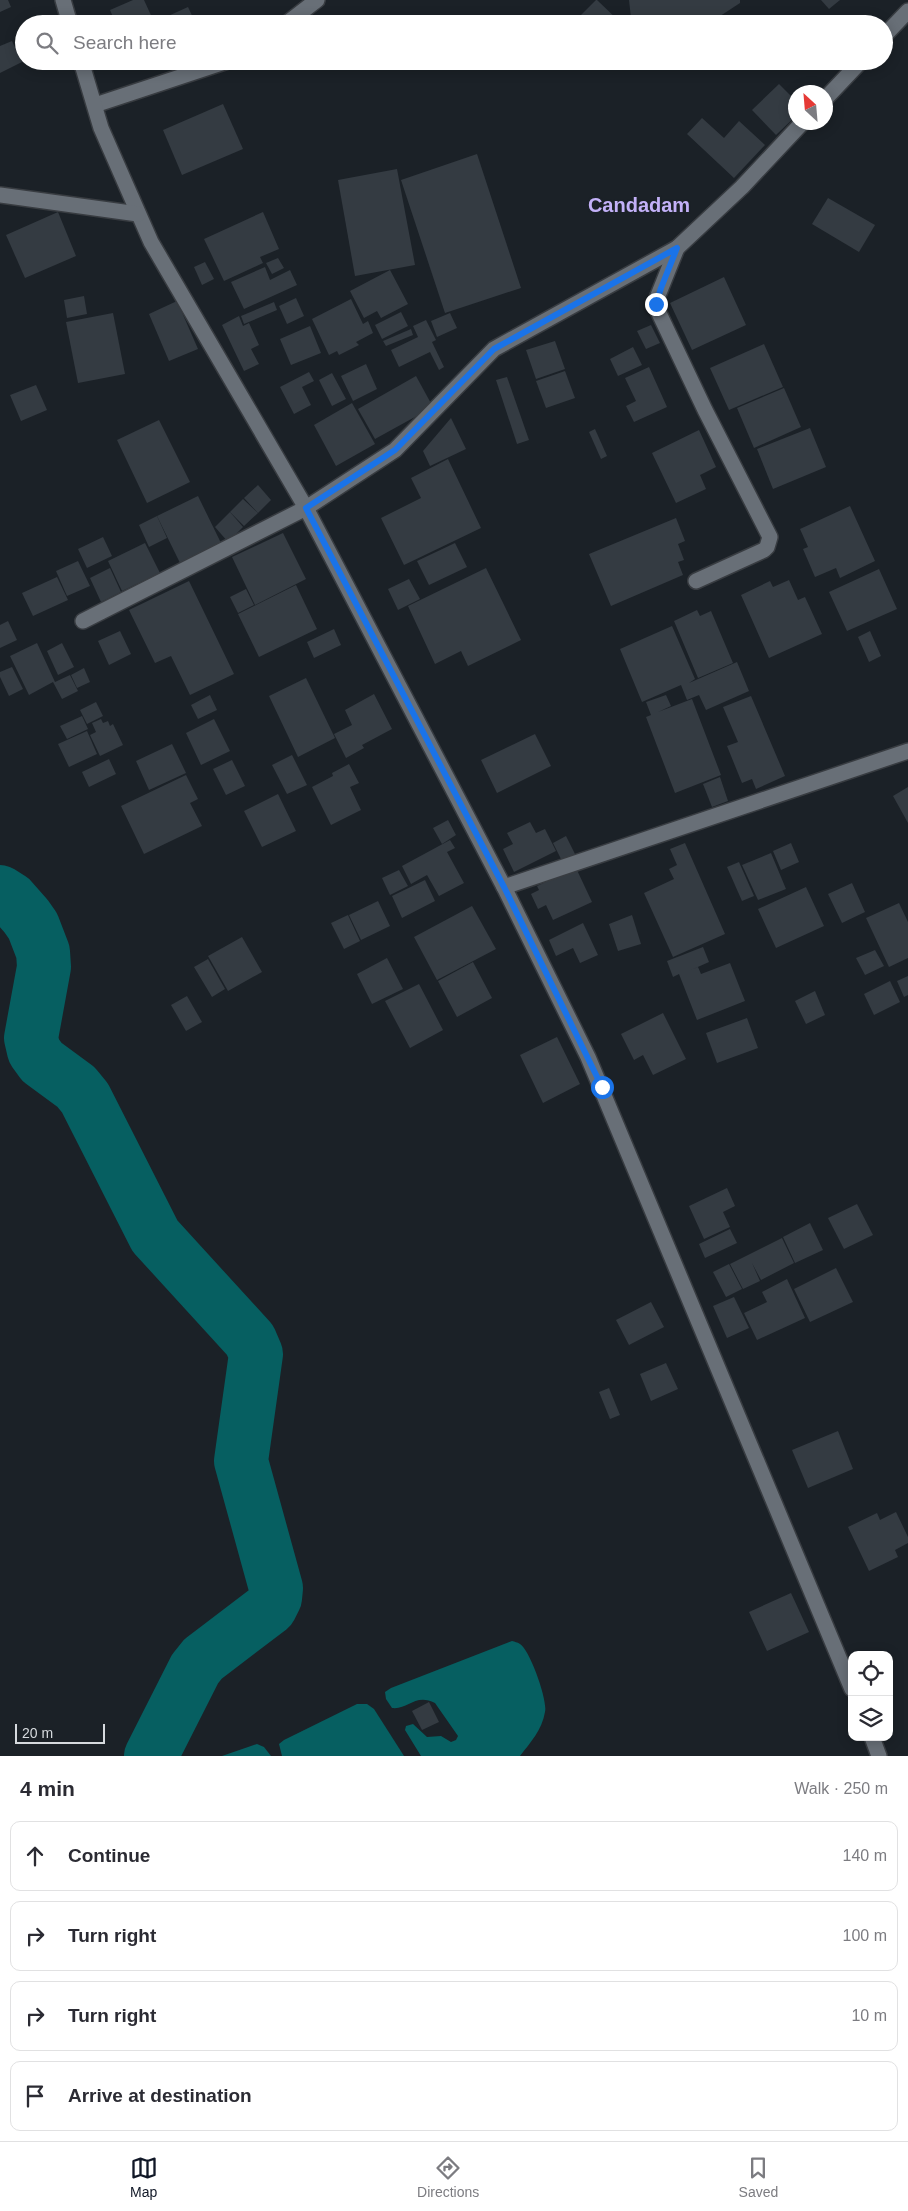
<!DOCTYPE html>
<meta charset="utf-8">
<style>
body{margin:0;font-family:Helvetica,sans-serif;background:#f2f2f3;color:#2b2b33}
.controls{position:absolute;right:15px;bottom:15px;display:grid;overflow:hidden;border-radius:10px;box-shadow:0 2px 12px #0003}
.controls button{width:45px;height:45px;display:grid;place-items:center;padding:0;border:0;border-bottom:1px solid #e1e1e2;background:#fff;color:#2b2b33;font:25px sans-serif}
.compass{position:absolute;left:788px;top:85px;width:45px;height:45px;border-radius:50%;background:#fff;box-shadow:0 2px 12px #0003;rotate:334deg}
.scale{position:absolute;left:15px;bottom:12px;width:90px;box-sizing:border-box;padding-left:5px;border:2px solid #d6dade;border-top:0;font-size:14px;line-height:18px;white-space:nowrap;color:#d6dade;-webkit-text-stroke:4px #1b2127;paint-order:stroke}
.stop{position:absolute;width:15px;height:15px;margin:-11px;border:4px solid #1a73e8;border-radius:50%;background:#fff}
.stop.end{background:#1a73e8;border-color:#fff;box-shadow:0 1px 5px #0008}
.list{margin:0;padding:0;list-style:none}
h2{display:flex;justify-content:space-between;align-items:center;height:65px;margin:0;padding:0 20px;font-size:21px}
h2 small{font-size:16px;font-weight:400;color:#7c7c81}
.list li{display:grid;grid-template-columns:32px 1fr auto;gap:15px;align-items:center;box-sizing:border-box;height:70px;margin:0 10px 10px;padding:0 10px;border:1px solid #e1e1e2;border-radius:10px}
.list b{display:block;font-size:19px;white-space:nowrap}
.list em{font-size:16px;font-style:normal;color:#7c7c81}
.icon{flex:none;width:28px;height:28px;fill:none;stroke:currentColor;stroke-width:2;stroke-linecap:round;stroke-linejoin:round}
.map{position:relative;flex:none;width:908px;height:1756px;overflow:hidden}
.search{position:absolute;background:#fff;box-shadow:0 2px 12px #0003;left:15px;right:15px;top:15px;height:55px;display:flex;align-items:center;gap:12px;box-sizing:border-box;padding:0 18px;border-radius:28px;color:#7c7c81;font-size:19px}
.sheet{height:385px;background:#fff}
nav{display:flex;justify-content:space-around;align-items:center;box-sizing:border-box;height:70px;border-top:1px solid #e1e1e2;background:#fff;font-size:14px;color:#7c7c81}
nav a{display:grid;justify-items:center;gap:2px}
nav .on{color:#111827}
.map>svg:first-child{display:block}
</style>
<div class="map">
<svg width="908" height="1756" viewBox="0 0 908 1756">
<rect width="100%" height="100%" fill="#1b2127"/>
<g fill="#065f61">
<path d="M512 1641C515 1642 517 1642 520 1644 530 1650 548 1701 545 1712 542 1730 530 1743 520 1756H421L405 1730 406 1726 413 1724 427 1737 441 1736 451 1742 456 1740 458 1736 435 1703C415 1693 408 1710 392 1708L386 1699 385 1692 391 1688Z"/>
<path d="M357 1704H367L374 1709 404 1756H282L279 1744 284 1740Z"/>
<path d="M257 1744 264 1747 271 1756H222Z"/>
</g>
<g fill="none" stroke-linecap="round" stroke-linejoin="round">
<path stroke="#065f61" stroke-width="54" d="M0 892 11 899 26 916 33 926 43 952 44 967 31 1038 34 1051 42 1062 76 1087 85 1098 155 1236 250 1340 256 1354 241 1461 276 1588 275 1598 270 1608 203 1659 195 1669 151 1756"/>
</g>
<g fill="#343b42">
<path d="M0 0H8L11 7 0 12Z"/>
<path d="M133 0H144L155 24H116L110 10Z"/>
<path d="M596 0H597L622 24H578L575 21Z"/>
<path d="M629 0H740V3L708 24H644L631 18Z"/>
<path d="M821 0H840L829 9Z"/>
<path d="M188 7 196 24H158L157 21Z"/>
<path d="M12 41 22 62 0 73V46Z"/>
<path d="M779 84 796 101V116L776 135 752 110Z"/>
<path d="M223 104 243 149 182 175 163 130Z"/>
<path d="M702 118 724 138 739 121 765 145 734 178 687 134Z"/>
<path d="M477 154 521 288 445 313 401 180Z"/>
<path d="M397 169 415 265 355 276 338 180Z"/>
<path d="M828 198 875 225 859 252 812 224Z"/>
<path d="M58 212 76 256 25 278 6 235Z"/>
<path d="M263 212 279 249 260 257 263 263 224 281 204 239Z"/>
<path d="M278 258 284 268 272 274 266 263Z"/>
<path d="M205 262 214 279 202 285 194 267Z"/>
<path d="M265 267 270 280 290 270 297 285 244 309 231 282Z"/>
<path d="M390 270 408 304 381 318 377 311 364 318 350 291Z"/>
<path d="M724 277 746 325 692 350 670 303Z"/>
<path d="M84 296 87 314 67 318 64 300Z"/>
<path d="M296 298 304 316 287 324 279 306Z"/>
<path d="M351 299 363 324 368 321 373 333 356 342 359 345 339 355 337 351 329 355 312 319Z"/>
<path d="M177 301 198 349 169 361 149 314Z"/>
<path d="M274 302 277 310 244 324 241 316Z"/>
<path d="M401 312 408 326 382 339 375 325Z"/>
<path d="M113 313 125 374 78 383 66 322Z"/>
<path d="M450 313 457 328 437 337 431 321Z"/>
<path d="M239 316 243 326 249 323 259 345 251 349 259 364 244 371 222 325Z"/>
<path d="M426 320 436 340 432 342 444 367 439 370 430 352 399 367 391 350 418 337 413 326Z"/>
<path d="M651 325 660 343 646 349 637 331Z"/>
<path d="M310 326 321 353 291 365 280 339Z"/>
<path d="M411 329 413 335 386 346 383 341Z"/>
<path d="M555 341 565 369 536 379 526 350Z"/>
<path d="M764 344 783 387 729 410 710 368Z"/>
<path d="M633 347 642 365 618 376 610 359Z"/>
<path d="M366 364 377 389 353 401 341 376Z"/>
<path d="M649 367 667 407 634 422 626 406 636 401 625 378Z"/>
<path d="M565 371 575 398 546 408 536 381Z"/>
<path d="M309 372 314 381 302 387 311 405 294 414 280 387Z"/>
<path d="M332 373 346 399 332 406 319 380Z"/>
<path d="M416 376 433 407 375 439 358 409Z"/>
<path d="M507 377 529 440 517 444 496 380Z"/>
<path d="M36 385 47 410 21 421 10 395Z"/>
<path d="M784 388 801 427 754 448 737 408Z"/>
<path d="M352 403 375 444 336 466 314 425Z"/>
<path d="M451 418 466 449 430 466 423 451Z"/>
<path d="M159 420 190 482 147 503 117 440Z"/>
<path d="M810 428 826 467 773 489 757 449Z"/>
<path d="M595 429 607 456 601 459 589 432Z"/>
<path d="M699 430 716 467 700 475 706 489 676 503 652 453Z"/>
<path d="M448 459 481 528 404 565 381 518 421 498 411 478Z"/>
<path d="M258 485 271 500 258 513 244 498Z"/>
<path d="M198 496 221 543 180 563 157 516Z"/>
<path d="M243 499 258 513 244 526 230 512Z"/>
<path d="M850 506 875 561 840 578 836 568 815 577 803 549 808 547 800 529Z"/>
<path d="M230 512 243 527 228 542 215 527Z"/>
<path d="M157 516 167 538 149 547 139 525Z"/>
<path d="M676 518 685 541 678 544 684 560 678 562 683 575 611 606 589 554Z"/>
<path d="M283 533 306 579 255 605 232 557Z"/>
<path d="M103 537 112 556 87 568 78 549Z"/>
<path d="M145 543 160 573 122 591 108 561Z"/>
<path d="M455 543 467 567 429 585 417 561Z"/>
<path d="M78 561 90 586 67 596 56 571Z"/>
<path d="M110 568 121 592 101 602 90 578Z"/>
<path d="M486 568 521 640 468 666 461 651 435 664 408 606Z"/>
<path d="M879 569 897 609 847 631 829 592Z"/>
<path d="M57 577 68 600 33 616 22 593Z"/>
<path d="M409 579 420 599 398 610 388 589Z"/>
<path d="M789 580 798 600 805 597 822 634 769 658 741 595 770 581 773 587Z"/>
<path d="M189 581 234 674 190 695 171 656 155 663 129 610Z"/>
<path d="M296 585 317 629 259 657 238 614Z"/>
<path d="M246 589 254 605 238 613 230 597Z"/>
<path d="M697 610 700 616 711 611 733 663 698 678 674 621Z"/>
<path d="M8 621 17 640 0 648V625Z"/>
<path d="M672 626 695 679 689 683 737 662 749 691 706 710 699 695 687 700 681 685 642 702 620 649Z"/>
<path d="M334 629 341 645 314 658 307 642Z"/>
<path d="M120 631 131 654 109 665 98 641Z"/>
<path d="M870 631 881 656 869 662 858 637Z"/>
<path d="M37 643 55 682 70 675 78 691 62 699 53 682 29 695 10 656Z"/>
<path d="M62 643 74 667 58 675 47 651Z"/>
<path d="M12 667 23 689 9 696 0 677V672Z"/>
<path d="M84 668 90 682 77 688 71 675Z"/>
<path d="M306 678 335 738 298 757 269 696Z"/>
<path d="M374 694 392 729 362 745 364 748 346 758 334 734 352 725 345 710Z"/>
<path d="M210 695 217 710 198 719 191 705Z"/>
<path d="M666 695 671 706 658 712 692 699 721 775 675 793 646 717 651 715 646 702Z"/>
<path d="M751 696 785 776 756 789 752 779 742 783 727 746 738 742 723 707Z"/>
<path d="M96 702 103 716 87 724 80 710Z"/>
<path d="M82 716 88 729 67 739 60 726Z"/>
<path d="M101 719 103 723 108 721 110 726 113 724 123 745 100 756 90 735 96 732 92 723Z"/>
<path d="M214 719 230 751 201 765 186 733Z"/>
<path d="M87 731 97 754 69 767 58 744Z"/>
<path d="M535 734 551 766 497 793 481 760Z"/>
<path d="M172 744 186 773 149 790 136 761Z"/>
<path d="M292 755 307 785 287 794 272 765Z"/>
<path d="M109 759 116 774 89 787 82 772Z"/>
<path d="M232 760 245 786 226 795 213 769Z"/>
<path d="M349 764 359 783 350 787 361 810 331 825 312 787 333 776 332 773Z"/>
<path d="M186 775 198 799 190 803 202 826 144 854 121 806Z"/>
<path d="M720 777 728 801 712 807 703 784Z"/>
<path d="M908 787V823L893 796Z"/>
<path d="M278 794 296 831 262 847 244 811Z"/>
<path d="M448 820 456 835 442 844 433 828Z"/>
<path d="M530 822 536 833 545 829 556 851 514 872 503 849 513 844 507 833Z"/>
<path d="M566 836 575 854 562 861 553 843Z"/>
<path d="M450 840 455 848 447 852 464 883 439 896 427 875 411 884 402 866Z"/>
<path d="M685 843 725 934 673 957 644 893 674 879 669 869 677 865 670 849Z"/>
<path d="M791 843 799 862 781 870 773 851Z"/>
<path d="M771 853 786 889 758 900 742 865Z"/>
<path d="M739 862 754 896 742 901 727 867Z"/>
<path d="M576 868 592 902 553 920 546 905 538 909 531 894 539 890 537 886Z"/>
<path d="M399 870 408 886 390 895 382 878Z"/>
<path d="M425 880 435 901 402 918 392 896Z"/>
<path d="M852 883 865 912 842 923 828 894Z"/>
<path d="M806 887 824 926 776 948 758 909Z"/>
<path d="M378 901 390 926 361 940 349 915Z"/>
<path d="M899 903 908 922V958L889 967 866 918Z"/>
<path d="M472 906 496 949 437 980 414 937Z"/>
<path d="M348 915 360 941 344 949 331 923Z"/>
<path d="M632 915 641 944 618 951 609 924Z"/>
<path d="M583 923 598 955 580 963 573 948 556 956 549 940Z"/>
<path d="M242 937 262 972 228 991 208 956Z"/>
<path d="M703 947 709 962 691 970 698 967 701 974 730 963 745 1001 697 1020 679 974 673 977 667 961Z"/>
<path d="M875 950 884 966 865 975 856 958Z"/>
<path d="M387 958 403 989 372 1004 357 974Z"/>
<path d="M208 959 225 989 212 997 194 967Z"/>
<path d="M473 962 492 998 457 1017 438 981Z"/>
<path d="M908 976V995L904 997 897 981Z"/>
<path d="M890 981 900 1002 874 1015 864 994Z"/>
<path d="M419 984 443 1030 410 1048 385 1001Z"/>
<path d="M815 991 825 1015 806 1024 795 1001Z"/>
<path d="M187 996 202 1022 186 1031 171 1005Z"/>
<path d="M663 1013 686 1059 653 1075 643 1055 634 1060 621 1034Z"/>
<path d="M747 1018 758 1048 717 1063 706 1033Z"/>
<path d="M557 1037 580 1084 543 1103 520 1055Z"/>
<path d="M727 1188 735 1206 723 1212 730 1227 704 1239 689 1206Z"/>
<path d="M857 1204 873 1235 844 1249 828 1218Z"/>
<path d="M810 1223 823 1250 795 1263 783 1237Z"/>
<path d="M730 1229 737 1243 705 1258 699 1244Z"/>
<path d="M782 1238 794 1263 761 1280 752 1263 760 1281 743 1289 730 1264Z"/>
<path d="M729 1264 742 1289 726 1297 713 1272Z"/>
<path d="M836 1268 853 1302 810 1322 794 1289Z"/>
<path d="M787 1279 805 1318 757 1340 744 1313 767 1302 762 1292Z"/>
<path d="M734 1297 749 1328 727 1338 713 1306Z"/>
<path d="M651 1302 664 1327 629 1345 616 1320Z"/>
<path d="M666 1363 678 1389 651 1401 640 1374Z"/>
<path d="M609 1388 620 1415 610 1419 599 1392Z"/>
<path d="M838 1431 853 1469 808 1488 792 1450Z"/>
<path d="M896 1512 908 1537V1543L895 1550 898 1557 869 1571 848 1527 877 1513 880 1520Z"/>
<path d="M791 1593 809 1632 767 1651 749 1612Z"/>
<path d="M429 1702 439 1722 422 1730 412 1711Z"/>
</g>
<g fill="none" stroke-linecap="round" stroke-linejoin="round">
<g stroke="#383c41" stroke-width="18">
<g id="service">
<path d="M286 24 317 0"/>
<path d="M95 105 228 61"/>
</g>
</g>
<g stroke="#383c41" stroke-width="18">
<g id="minor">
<path d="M63 0 70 24"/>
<path d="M884 36 908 11"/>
<path d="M81 61 101 128 151 242 306 508 504 887 588 1057 852 1689"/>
<path d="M826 98 861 61"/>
<path d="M0 195 138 214"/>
<path d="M677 248 657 298 658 311 705 410 770 537 767 547 764 550 696 581"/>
<path d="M83 621 306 508 395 450 494 349 677 248 742 187 803 122"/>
<path d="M504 887 908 751"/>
<path d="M872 1737 879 1756"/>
</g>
</g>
<use href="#service" stroke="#686f77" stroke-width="15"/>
<use href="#minor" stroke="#686f77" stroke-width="15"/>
</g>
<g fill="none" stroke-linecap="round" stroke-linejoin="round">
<path stroke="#1a73e8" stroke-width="6" d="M602 1087 504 887 306 508 395 450 494 349 677 248 661 288 656 304"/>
</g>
<g text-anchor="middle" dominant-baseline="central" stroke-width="4" stroke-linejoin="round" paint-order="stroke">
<g font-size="20" font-weight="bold" fill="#c3b1f8" stroke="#1b2127">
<text x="639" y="205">Candadam</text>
</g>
</g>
</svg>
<div class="controls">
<button><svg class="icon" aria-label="locate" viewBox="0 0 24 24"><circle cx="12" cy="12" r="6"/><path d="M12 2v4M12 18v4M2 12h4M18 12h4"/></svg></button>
<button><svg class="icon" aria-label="layers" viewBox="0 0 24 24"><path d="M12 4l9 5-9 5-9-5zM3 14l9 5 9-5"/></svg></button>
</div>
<svg class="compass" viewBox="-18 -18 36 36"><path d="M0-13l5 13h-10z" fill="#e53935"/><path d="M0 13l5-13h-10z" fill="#7c7c81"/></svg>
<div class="scale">20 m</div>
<div class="stop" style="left:602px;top:1087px"></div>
<div class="stop end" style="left:656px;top:304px"></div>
<div class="search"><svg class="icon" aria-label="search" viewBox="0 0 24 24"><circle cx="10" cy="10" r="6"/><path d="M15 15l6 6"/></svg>Search here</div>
</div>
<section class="sheet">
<h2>4 min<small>Walk · 250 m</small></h2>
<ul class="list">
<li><svg class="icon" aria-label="ahead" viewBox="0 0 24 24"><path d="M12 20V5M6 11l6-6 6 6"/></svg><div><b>Continue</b></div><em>140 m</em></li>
<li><svg class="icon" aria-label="right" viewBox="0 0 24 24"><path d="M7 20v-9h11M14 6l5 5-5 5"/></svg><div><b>Turn right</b></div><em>100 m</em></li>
<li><svg class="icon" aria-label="right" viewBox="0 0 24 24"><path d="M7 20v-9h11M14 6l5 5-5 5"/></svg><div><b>Turn right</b></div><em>10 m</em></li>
<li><svg class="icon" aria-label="arrive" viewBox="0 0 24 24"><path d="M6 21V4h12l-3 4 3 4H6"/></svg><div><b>Arrive at destination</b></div></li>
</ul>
</section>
<nav>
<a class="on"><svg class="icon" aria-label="map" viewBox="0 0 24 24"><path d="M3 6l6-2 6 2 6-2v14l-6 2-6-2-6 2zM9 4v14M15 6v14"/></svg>Map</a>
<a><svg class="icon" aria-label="directions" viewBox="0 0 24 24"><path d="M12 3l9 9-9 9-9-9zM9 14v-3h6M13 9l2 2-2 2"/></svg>Directions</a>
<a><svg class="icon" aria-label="saved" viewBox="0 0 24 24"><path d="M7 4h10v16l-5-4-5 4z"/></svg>Saved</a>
</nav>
